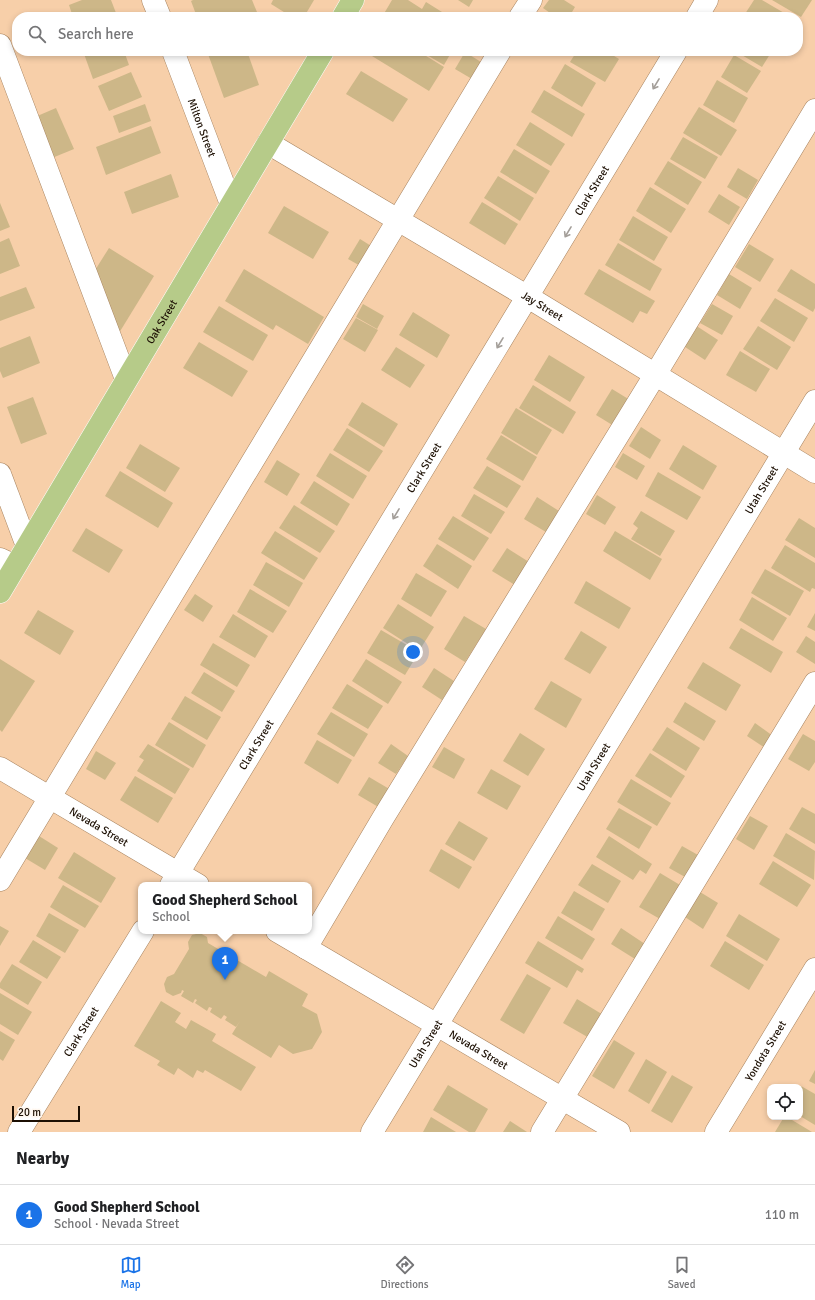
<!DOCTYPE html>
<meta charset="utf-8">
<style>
body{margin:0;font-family:Signika,sans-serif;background:#f6f6f6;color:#202124}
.controls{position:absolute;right:12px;bottom:12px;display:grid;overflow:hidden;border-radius:8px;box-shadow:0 2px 6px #0003}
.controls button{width:36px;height:36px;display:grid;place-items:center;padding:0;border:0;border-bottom:1px solid #e0e0e0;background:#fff;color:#202124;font:20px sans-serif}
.scale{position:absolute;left:12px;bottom:10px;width:68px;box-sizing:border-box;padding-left:4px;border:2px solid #1c0f03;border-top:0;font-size:11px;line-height:14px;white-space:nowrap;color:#1c0f03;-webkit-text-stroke:3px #fff7ef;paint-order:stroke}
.you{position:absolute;left:413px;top:652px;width:14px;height:14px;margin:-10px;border:3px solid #fff;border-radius:50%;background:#1a73e8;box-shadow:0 0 0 6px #1a73e833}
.badge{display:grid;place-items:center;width:26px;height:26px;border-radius:50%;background:#1a73e8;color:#fff;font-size:13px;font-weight:700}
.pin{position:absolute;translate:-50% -33px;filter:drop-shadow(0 1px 2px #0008)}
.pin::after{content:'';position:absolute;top:21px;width:14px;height:12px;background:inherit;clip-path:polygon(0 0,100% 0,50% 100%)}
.popup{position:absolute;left:138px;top:882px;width:174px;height:52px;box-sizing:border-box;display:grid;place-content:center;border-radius:8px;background:#fff;filter:drop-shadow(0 1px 3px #0005);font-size:13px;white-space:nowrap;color:#757577}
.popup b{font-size:15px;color:#202124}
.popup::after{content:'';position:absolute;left:50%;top:100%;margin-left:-8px;border:8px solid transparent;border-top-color:#fff}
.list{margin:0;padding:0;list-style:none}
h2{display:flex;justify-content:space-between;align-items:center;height:52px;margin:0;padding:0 16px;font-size:17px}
h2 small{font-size:13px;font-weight:400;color:#757577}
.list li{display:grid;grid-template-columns:26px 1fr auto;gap:12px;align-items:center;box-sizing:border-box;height:60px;padding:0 16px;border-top:1px solid #e0e0e0}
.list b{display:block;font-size:15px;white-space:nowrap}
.list p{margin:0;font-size:13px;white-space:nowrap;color:#757577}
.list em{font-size:13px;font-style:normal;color:#757577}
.icon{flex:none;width:22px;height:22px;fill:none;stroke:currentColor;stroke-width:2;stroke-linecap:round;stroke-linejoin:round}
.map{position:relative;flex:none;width:815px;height:1132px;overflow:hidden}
.search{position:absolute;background:#fff;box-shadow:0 2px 6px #0003;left:12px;right:12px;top:12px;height:44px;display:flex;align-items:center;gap:10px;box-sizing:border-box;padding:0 14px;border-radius:16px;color:#757577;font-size:15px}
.sheet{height:112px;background:#fff}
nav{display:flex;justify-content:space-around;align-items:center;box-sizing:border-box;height:56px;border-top:1px solid #e0e0e0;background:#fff;font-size:11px;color:#757577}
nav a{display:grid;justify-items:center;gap:2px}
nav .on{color:#1a73e8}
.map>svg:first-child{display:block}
</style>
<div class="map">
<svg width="815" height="1132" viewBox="0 0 815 1132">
<rect width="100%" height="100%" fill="#f7cfa9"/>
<g fill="#cdb788">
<path d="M82 0H111L116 13 106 17H73L69 5Z"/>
<path d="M193 0H252L259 17H197L191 1Z"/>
<path d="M273 0H314L304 17H292L271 4Z"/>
<path d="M392 0H408L422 9 426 2 450 17H382Z"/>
<path d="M458 0H473L469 7Z"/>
<path d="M549 0H564L575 7 569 17H556L543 8Z"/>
<path d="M754 0H762L791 17H743Z"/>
<path d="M772 0H812L801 17Z"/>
<path d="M83 51H124L129 65 93 79Z"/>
<path d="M217 51H247L259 85 224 98 208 54Z"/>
<path d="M375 51H418L444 67 429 91 372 56Z"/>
<path d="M420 51H452L444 65Z"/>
<path d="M577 51H606L619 59 605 82 570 62Z"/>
<path d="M735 51H772L762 67Z"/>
<path d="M465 52 481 62 472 79 455 69Z"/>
<path d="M734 55 761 71 747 93 721 77Z"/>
<path d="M565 64 596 83 582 107 551 88Z"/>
<path d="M361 71 408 99 393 122 346 94Z"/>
<path d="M131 72 142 97 109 111 98 86Z"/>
<path d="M717 80 748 98 734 123 703 105Z"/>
<path d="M544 90 585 114 572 137 531 112Z"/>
<path d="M145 104 151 121 119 133 113 116Z"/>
<path d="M699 107 737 130 721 156 683 133Z"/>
<path d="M56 108 74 149 52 158 35 117Z"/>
<path d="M530 122 565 144 551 166 516 145Z"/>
<path d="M151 126 161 153 106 175 96 147Z"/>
<path d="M683 137 718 157 705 179 670 159Z"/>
<path d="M514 149 550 171 536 194 500 172Z"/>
<path d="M668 161 702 182 688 205 654 184Z"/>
<path d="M738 168 758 180 747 199 727 187Z"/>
<path d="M171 174 179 197 132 214 124 192Z"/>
<path d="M498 176 534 198 520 221 484 198Z"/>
<path d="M650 187 686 209 671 233 636 211Z"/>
<path d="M719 194 740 207 729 225 708 212Z"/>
<path d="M482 202 518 224 505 245 469 223Z"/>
<path d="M0 203 10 227 0 231Z"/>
<path d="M284 206 329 232 313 259 268 233Z"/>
<path d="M633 216 668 237 654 261 619 240Z"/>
<path d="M9 238 20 266 0 274V242Z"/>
<path d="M360 239 376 249 364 268 348 259Z"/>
<path d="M618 243 662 269 650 291 605 265Z"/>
<path d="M749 244 774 259 760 282 735 267Z"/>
<path d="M109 248 154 276 119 333 92 275Z"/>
<path d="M244 269 324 317 308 344 276 325 273 330 225 301Z"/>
<path d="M599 269 655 301 647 314 640 311 633 323 584 294Z"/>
<path d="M791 269 815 284V308L813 312 777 291Z"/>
<path d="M729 274 752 288 740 309 717 295Z"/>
<path d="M26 287 35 308 0 321V297Z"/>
<path d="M775 298 808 318 794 342 760 321Z"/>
<path d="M363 304 384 316 377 329 356 317Z"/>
<path d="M712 304 733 316 722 335 700 323Z"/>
<path d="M219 306 268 335 253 361 203 332Z"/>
<path d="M413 312 450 335 437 358 399 335Z"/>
<path d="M356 318 378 330 365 352 343 339Z"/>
<path d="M695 325 718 340 705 360 682 345Z"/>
<path d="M758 326 791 347 777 370 743 349Z"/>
<path d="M30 336 40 363 3 378 0 371V348Z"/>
<path d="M199 342 248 371 232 397 183 368Z"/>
<path d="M396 347 425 365 410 388 381 370Z"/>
<path d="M740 351 770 369 756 392 726 375Z"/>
<path d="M549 355 585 377 570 402 534 380Z"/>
<path d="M533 385 576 412 563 434 519 408Z"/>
<path d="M612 389 630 400 614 426 596 415Z"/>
<path d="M33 397 47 434 21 444 7 407Z"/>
<path d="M362 402 398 424 384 447 348 425Z"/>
<path d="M516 408 552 430 537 455 501 433Z"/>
<path d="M641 427 661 440 650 459 629 446Z"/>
<path d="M347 428 383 451 369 472 333 450Z"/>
<path d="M501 435 537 457 523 481 486 459Z"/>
<path d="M140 444 180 468 165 492 126 468Z"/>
<path d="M683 445 717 466 703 490 669 469Z"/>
<path d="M330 453 367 476 353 499 316 476Z"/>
<path d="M623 453 645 466 637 480 615 467Z"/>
<path d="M277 460 300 474 287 496 264 482Z"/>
<path d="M487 466 521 486 507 508 473 488Z"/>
<path d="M120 471 173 503 158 528 105 496Z"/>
<path d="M658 472 701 497 687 520 645 496Z"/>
<path d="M314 481 350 504 337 526 300 503Z"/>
<path d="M474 494 505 512 491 534 461 516Z"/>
<path d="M597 495 616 507 605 525 586 514Z"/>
<path d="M537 497 559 511 546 532 524 519Z"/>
<path d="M294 505 335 531 320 553 279 528Z"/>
<path d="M641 511 675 531 660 556 631 539 638 528 633 524Z"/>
<path d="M453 516 489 538 474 561 438 539Z"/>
<path d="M799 518 815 528V558L785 540Z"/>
<path d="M86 528 123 550 109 573 72 551Z"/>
<path d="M275 531 318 558 304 580 261 553Z"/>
<path d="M615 531 662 559 650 580 603 551Z"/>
<path d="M437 544 472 566 458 589 423 566Z"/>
<path d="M785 545 815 563V589L812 588 810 592 771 568Z"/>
<path d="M507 548 529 562 515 585 492 571Z"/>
<path d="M266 562 303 583 289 607 253 585Z"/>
<path d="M765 569 804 591 790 616 751 593Z"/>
<path d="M416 573 447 591 431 617 401 599Z"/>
<path d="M586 581 631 608 619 629 574 603Z"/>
<path d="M250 589 287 611 273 633 237 612Z"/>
<path d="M195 594 213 606 203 622 184 610Z"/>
<path d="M752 597 787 618 773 641 739 620Z"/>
<path d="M398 604 434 627 419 651 383 628Z"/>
<path d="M38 610 74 631 60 655 24 633Z"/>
<path d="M815 613V631L807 627Z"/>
<path d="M233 614 268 636 255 658 219 637Z"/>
<path d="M464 616 486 629 465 662 444 649Z"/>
<path d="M741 628 783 652 771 673 729 648Z"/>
<path d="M381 630 419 652 405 675 367 653Z"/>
<path d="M581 631 607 647 590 674 564 659Z"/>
<path d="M806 636 815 642V664L796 652Z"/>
<path d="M213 643 250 665 237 687 200 665Z"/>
<path d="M0 659 35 681 2 732 0 730Z"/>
<path d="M366 659 402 682 388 704 352 681Z"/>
<path d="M703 662 741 685 726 711 687 688Z"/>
<path d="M434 668 454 681 442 700 422 687Z"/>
<path d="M204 672 235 691 222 712 191 693Z"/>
<path d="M551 681 582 699 566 728 534 709Z"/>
<path d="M347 684 383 706 368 729 332 708Z"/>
<path d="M185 696 221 717 207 740 171 719Z"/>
<path d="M685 702 716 721 704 741 673 722Z"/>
<path d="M331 712 368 734 354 757 317 734Z"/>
<path d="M169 722 206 745 193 768 155 745Z"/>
<path d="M755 723 773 736 765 748 747 736Z"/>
<path d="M667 727 700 748 686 771 652 750Z"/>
<path d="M520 733 545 749 528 776 503 761Z"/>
<path d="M803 734 815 741V762L809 771 788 759Z"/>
<path d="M317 740 352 760 338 784 304 763Z"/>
<path d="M148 744 190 769 175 794 137 771 144 760 139 757Z"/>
<path d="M391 744 408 756 396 774 378 763Z"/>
<path d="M444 747 465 759 454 779 432 767Z"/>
<path d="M96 751 116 763 105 780 86 769Z"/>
<path d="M650 753 685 776 671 798 635 776Z"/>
<path d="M491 769 521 786 507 810 477 793Z"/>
<path d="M135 776 173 798 158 823 120 800Z"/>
<path d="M369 777 391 790 380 808 358 795Z"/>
<path d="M631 779 671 803 657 826 617 802Z"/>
<path d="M802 807 815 814V844L789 829Z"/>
<path d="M619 808 652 827 639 849 606 829Z"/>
<path d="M750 816 768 826 754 850 736 839Z"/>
<path d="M459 821 488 838 474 861 445 844Z"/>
<path d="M786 833 815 851 814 880 773 856Z"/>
<path d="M39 836 58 848 45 870 25 858Z"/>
<path d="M609 836 652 864 646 874 640 870 633 880 596 857Z"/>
<path d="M682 846 698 855 685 877 669 868Z"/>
<path d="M441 849 472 867 459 889 429 871Z"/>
<path d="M74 852 116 878 101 903 58 878Z"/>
<path d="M773 861 811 885 797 907 759 884Z"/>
<path d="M592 864 621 881 608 903 578 885Z"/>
<path d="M660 873 680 885 660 919 639 907Z"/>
<path d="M63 885 99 906 85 928 50 907Z"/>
<path d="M574 891 605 909 592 931 561 913Z"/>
<path d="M700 892 718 903 703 929 685 917Z"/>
<path d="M49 913 79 930 65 953 36 936Z"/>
<path d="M739 914 780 939 767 961 726 936Z"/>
<path d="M558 916 595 939 582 960 545 938Z"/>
<path d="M0 926 9 931 0 946Z"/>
<path d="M621 928 645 944 635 959 611 944Z"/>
<path d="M200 933 207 937 208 943 266 977 269 971 308 994 302 1006 317 1014 322 1032 312 1049 293 1054 279 1045 271 1058 232 1034 240 1021 236 1027 225 1020 227 1017 224 1015 221 1019 210 1012 212 1008 209 1007 207 1011 195 1003 197 1000 195 999 193 1003 181 996 184 991 182 990 181 993 173 996 166 992 164 984 167 977 174 974 189 949 188 942 192 935Z"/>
<path d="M33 940 61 957 47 979 19 962Z"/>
<path d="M538 941 584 969 582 973 577 970 567 988 525 963Z"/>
<path d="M725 941 764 965 749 990 710 966Z"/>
<path d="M12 964 42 982 28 1005 0 988V983Z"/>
<path d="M527 974 551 988 524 1034 500 1020Z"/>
<path d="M0 993 32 1012 18 1035 0 1024Z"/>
<path d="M577 999 605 1016 591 1039 563 1023Z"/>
<path d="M161 1001 181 1013 175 1022 186 1029 191 1020 216 1034 212 1041 256 1067 241 1091 205 1070 203 1073 197 1070 193 1078 178 1068 174 1075 157 1065 160 1061 134 1046Z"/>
<path d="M0 1031 15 1040 3 1061 0 1059Z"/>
<path d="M614 1040 635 1053 614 1089 592 1076Z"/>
<path d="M646 1059 667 1072 649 1104 628 1091Z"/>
<path d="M815 1070V1084L809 1081Z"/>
<path d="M672 1075 693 1087 672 1123 651 1111Z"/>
<path d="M448 1085 488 1109 475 1132H469L433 1110Z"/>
<path d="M801 1086 815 1094V1125L800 1116Z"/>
<path d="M431 1117 456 1132H423Z"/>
<path d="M784 1117H787L812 1132H775Z"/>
<path d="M510 1121 527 1132H503Z"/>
</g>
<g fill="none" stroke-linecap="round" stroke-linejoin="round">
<g stroke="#a7835f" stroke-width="23">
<g id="minor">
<path d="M153 0 160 17"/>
<path d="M520 17 531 0"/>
<path d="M697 17 707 0"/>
<path d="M0 45 126 379"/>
<path id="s1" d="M173 51 231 204"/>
<path id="s2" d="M268 143 528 297 815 472"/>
<path d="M0 474 27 546"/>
<path d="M0 559 15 566"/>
<path id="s3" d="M0 768 198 885"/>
<path d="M0 880 500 51"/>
<path id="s4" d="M171 885 676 51"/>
<path id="s5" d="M277 931 619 1132"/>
<path d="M306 948 383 818 655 375 815 110"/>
<path id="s6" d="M19 1132 143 931"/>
<path id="s7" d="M372 1132 815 401"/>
<path d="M542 1132 815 683"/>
<path id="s8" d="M716 1132 815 969"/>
</g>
</g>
<g stroke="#fff" stroke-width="23">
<g id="major">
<path d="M343 17 353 0"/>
<path id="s9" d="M0 592 323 51"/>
</g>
</g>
<use href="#minor" stroke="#fff" stroke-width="22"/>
<use href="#major" stroke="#b6cb89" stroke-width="22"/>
</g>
<defs><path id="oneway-shaft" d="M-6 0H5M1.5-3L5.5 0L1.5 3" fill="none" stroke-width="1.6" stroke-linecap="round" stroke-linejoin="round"/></defs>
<g stroke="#a49f9a">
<use href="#oneway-shaft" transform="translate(656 84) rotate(121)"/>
<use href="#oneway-shaft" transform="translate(568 232) rotate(121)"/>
<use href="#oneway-shaft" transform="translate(500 343) rotate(121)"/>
<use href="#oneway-shaft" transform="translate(396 514) rotate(121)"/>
</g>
<g text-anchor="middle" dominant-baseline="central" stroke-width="3" stroke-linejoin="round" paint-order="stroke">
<g font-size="11" fill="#1c0f03" stroke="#fff7ef">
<text stroke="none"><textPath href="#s1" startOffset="82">Milton Street</textPath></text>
<text stroke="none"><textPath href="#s4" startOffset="812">Clark Street</textPath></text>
<text stroke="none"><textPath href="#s2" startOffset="319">Jay Street</textPath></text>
<text stroke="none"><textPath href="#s9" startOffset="315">Oak Street</textPath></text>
<text stroke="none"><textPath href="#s4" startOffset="488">Clark Street</textPath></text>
<text stroke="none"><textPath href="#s7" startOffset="751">Utah Street</textPath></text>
<text stroke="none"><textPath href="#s4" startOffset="164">Clark Street</textPath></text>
<text stroke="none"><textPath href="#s7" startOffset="427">Utah Street</textPath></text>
<text stroke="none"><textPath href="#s3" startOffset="115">Nevada Street</textPath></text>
<text stroke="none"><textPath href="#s6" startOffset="118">Clark Street</textPath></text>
<text stroke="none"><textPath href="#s7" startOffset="103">Utah Street</textPath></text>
<text stroke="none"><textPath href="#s5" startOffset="234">Nevada Street</textPath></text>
<text stroke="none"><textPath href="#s8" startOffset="95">Yondota Street</textPath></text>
</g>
</g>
</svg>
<div class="controls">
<button><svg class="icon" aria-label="locate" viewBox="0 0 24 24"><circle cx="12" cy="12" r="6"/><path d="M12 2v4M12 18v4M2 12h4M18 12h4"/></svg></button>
</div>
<div class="scale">20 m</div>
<div class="you"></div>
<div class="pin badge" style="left:225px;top:980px">1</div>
<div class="popup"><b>Good Shepherd School</b>School</div>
<div class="search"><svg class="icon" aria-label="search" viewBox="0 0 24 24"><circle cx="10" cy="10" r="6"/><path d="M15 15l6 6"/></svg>Search here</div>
</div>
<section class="sheet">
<h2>Nearby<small></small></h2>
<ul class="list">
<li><span class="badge">1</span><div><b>Good Shepherd School</b><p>School · Nevada Street</p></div><em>110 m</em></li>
</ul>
</section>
<nav>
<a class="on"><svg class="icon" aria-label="map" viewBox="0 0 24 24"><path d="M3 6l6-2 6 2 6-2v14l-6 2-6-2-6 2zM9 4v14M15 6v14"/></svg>Map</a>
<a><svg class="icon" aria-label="directions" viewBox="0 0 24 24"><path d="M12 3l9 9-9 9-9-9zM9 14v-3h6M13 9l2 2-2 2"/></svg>Directions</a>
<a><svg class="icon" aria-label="saved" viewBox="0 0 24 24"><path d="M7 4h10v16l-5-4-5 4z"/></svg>Saved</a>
</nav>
